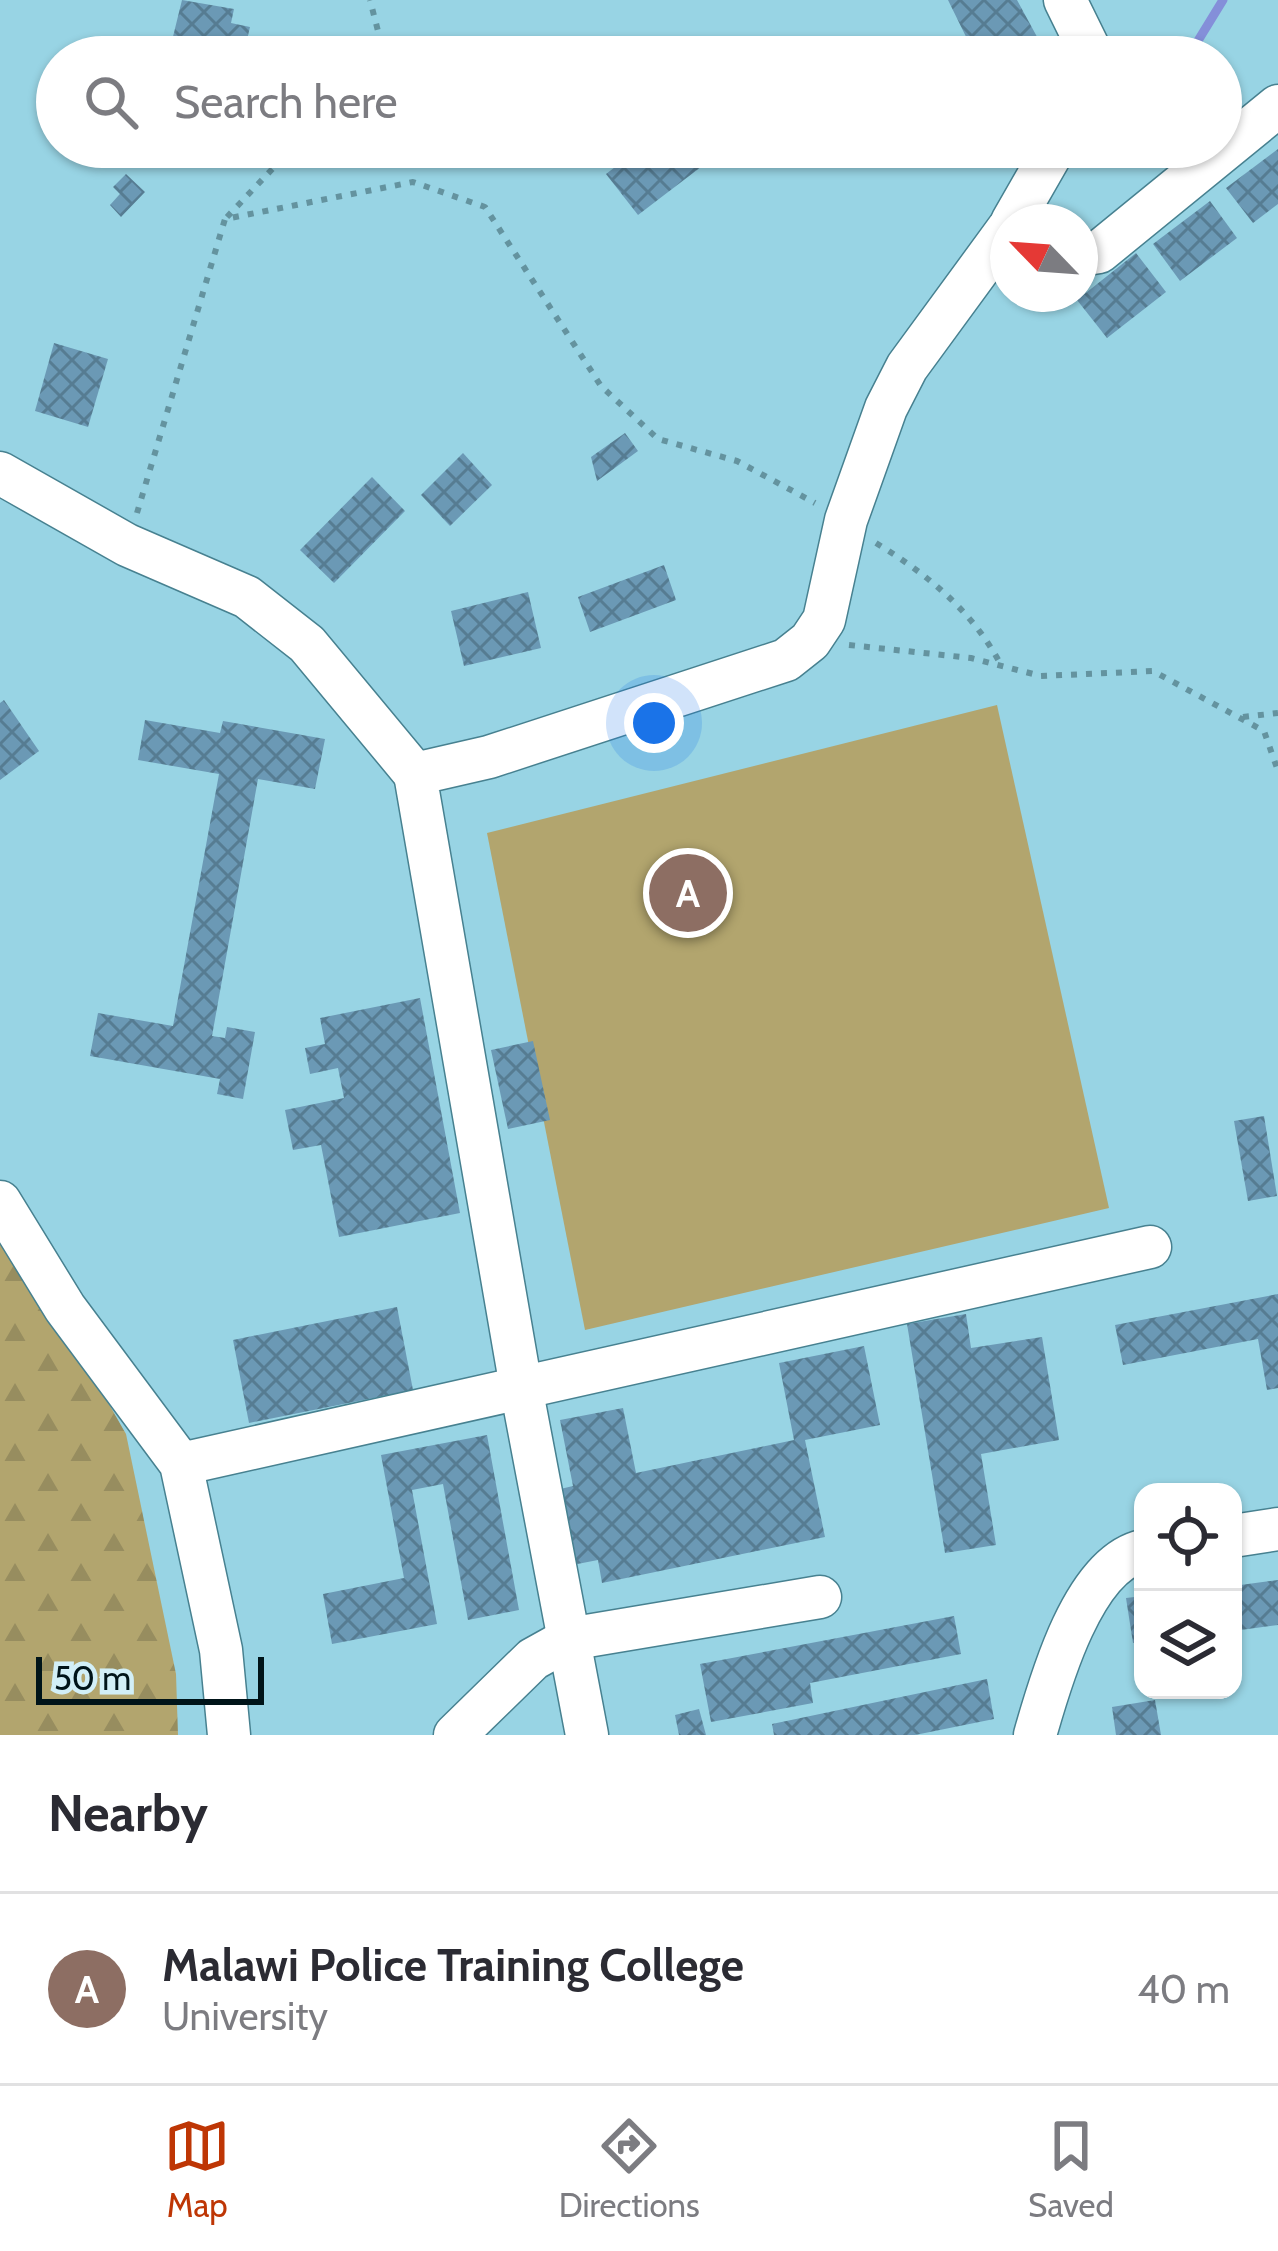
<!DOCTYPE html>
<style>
body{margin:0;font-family:Cabin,sans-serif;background:#f7f7f7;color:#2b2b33}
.controls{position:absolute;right:36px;bottom:36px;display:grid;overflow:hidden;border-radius:24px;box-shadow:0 3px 9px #0004}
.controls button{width:108px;height:108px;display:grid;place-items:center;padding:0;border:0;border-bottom:3px solid #e1e1e2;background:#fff;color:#2b2b33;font:60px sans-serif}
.compass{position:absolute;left:990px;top:204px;width:108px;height:108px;border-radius:50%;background:#fff;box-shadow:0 3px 9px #0004;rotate:295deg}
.scale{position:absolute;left:36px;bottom:30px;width:228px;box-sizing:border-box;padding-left:12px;border:6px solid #001419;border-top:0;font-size:33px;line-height:42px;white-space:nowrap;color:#001419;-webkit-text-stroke:9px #d2eff7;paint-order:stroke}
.you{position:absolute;left:654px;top:723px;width:42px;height:42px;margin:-30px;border:9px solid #fff;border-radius:50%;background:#1a73e8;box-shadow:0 0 0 18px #1a73e833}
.badge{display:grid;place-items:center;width:78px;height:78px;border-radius:50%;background:#be3605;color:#fff;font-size:39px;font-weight:700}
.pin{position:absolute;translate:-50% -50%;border:6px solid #fff;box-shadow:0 3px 12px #0006}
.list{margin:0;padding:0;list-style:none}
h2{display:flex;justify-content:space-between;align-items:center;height:156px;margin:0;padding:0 48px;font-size:51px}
h2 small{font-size:39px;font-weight:400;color:#7c7c81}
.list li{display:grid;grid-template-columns:78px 1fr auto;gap:36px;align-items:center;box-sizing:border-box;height:192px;padding:0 48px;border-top:3px solid #e1e1e2}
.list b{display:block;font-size:45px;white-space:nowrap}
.list p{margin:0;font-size:39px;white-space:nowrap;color:#7c7c81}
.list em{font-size:39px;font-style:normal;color:#7c7c81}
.icon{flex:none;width:66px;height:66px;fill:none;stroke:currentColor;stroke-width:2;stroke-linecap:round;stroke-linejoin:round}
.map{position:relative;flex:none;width:1278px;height:1735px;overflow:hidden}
.search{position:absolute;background:#fff;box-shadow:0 3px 9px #0004;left:36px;right:36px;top:36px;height:132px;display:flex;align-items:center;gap:30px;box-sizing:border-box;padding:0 42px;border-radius:66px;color:#7c7c81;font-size:45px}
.sheet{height:348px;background:#fff}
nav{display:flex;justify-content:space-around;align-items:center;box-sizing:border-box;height:168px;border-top:3px solid #e1e1e2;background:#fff;font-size:33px;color:#7c7c81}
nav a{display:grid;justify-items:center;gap:6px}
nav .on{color:#be3605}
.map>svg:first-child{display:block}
</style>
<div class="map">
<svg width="1278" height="1735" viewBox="0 0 1278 1735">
<defs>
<pattern id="forest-firs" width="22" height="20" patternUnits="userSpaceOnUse" patternTransform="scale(3)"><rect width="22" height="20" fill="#b2a56e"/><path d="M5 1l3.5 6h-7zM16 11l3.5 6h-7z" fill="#978d5f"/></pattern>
<pattern id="building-cross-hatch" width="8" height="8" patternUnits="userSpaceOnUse" patternTransform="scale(3)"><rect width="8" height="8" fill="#6b99b5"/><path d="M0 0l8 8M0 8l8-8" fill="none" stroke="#567c92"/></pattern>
</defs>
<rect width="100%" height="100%" fill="#98d4e4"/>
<path fill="url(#forest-firs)" d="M0 1212 126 1434 176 1674 178 1735H0Z"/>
<path fill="#b2a56e" d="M997 705 1109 1208 585 1330 487 833Z"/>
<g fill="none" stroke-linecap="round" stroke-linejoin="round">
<path stroke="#848fd9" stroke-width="9" d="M1188 57 1223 0"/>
</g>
<g fill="url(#building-cross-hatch)">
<path d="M182 0 234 9 231 23 250 27 243 57H168Z"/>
<path d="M948 0H1017L1048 57H961L972 49Z"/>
<path d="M641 147H706L714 157 638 215 606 174Z"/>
<path d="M1278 149V204L1253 223 1226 188Z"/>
<path d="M126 174 145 192 121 217 110 205 120 194 113 187Z"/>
<path d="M1210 201 1237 238 1180 281 1153 244Z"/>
<path d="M1136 253 1166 292 1107 338 1077 300Z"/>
<path d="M54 343 108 359 88 427 35 411Z"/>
<path d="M625 433 638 451 597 481 591 457Z"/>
<path d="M463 453 492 485 450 526 421 495Z"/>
<path d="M372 477 405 511 334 583 300 550Z"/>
<path d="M664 565 676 600 590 632 578 597Z"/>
<path d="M528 592 541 648 464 666 451 611Z"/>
<path d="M4 700 39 751 0 780V703Z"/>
<path d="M145 720 220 733 223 721 325 739 315 789 258 779 212 1036 225 1038 227 1027 255 1032 243 1099 217 1094 220 1079 90 1056 98 1013 173 1026 219 774 138 760Z"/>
<path d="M420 998 460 1213 339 1237 321 1145 293 1150 285 1110 344 1098 338 1068 310 1074 305 1048 325 1044 320 1018Z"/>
<path d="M533 1041 550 1120 508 1129 491 1050Z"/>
<path d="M1264 1116 1277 1196 1248 1201 1234 1121Z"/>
<path d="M1278 1294V1388L1267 1390 1258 1339 1123 1365 1115 1325Z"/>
<path d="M397 1307 413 1390 249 1423 233 1340Z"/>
<path d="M966 1314 971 1348 1042 1337 1059 1440 981 1454 996 1545 945 1553 907 1324Z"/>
<path d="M864 1346 880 1425 805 1440 825 1537 602 1583 598 1560 567 1566 552 1491 573 1486 560 1420 623 1408 636 1473 794 1440 779 1363Z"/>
<path d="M487 1435 519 1610 468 1620 443 1484 412 1490 437 1624 332 1644 323 1594 404 1578 381 1455Z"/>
<path d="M1278 1580V1625L1233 1631V1586Z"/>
<path d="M1143 1596V1642L1133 1643 1126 1598Z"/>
<path d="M954 1616 961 1654 810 1683 813 1703 711 1722 700 1664Z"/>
<path d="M987 1679 994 1719 915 1735H774L772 1724Z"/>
<path d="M1155 1700 1161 1735H1116L1112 1707Z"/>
<path d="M699 1709 706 1735H679L675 1715Z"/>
</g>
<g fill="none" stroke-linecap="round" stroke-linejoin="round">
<g stroke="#478190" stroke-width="45">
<g id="minor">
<path d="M1065 0 1093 57"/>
<path d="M1012 222 1055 147"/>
<path d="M1080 255 1099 252 1278 106"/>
<path d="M0 473 127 545 247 597 307 644 415 774"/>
<path d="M0 1202 65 1308 181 1464 221 1650 229 1735"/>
<path d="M181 1464 1150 1247"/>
<path d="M1233 1536 1278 1529"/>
<path d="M455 1735 533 1659 569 1639 820 1597"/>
<path d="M587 1735 521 1387 415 774 489 757 786 660 810 641 824 620 846 520 886 408 907 367 1008 229"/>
<path d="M1035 1735C1050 1682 1083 1564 1143 1551"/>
</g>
</g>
<g stroke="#64939f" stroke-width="6" stroke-dasharray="6 9" stroke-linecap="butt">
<path d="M366 57 378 31 370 0"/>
<path d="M227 217 293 147"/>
<path d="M137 513 225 219 413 182 485 207 601 386 658 439 737 461 815 503"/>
<path d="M876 543C928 575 973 611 1002 667"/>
<path d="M849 645 971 658 1041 676 1153 671 1264 731 1278 771"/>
<path d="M1243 717 1278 713"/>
</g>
<use href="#minor" stroke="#fff" stroke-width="42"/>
</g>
</svg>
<div class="controls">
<button><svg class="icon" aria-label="locate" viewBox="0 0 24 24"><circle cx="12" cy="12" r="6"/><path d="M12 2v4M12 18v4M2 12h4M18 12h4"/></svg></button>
<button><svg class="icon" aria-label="layers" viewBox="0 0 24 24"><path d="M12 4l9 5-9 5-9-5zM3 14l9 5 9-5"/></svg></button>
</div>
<svg class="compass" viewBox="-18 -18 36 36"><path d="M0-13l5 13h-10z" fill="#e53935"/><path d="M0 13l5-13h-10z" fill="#7c7c81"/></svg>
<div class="scale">50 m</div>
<div class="you"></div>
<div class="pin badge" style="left:688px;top:893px;background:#8d6e63">A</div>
<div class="search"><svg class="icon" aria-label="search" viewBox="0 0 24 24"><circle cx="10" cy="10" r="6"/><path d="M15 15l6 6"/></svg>Search here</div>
</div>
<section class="sheet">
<h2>Nearby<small></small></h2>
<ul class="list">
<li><span class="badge" style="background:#8d6e63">A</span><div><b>Malawi Police Training College</b><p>University</p></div><em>40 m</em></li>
</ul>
</section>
<nav>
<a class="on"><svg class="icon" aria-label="map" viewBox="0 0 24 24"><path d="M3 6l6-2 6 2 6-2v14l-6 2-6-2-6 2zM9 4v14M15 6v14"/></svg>Map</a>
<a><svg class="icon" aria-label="directions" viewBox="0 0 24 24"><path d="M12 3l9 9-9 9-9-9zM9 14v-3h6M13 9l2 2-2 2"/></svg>Directions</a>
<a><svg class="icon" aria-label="saved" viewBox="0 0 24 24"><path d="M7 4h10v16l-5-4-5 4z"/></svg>Saved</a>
</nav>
